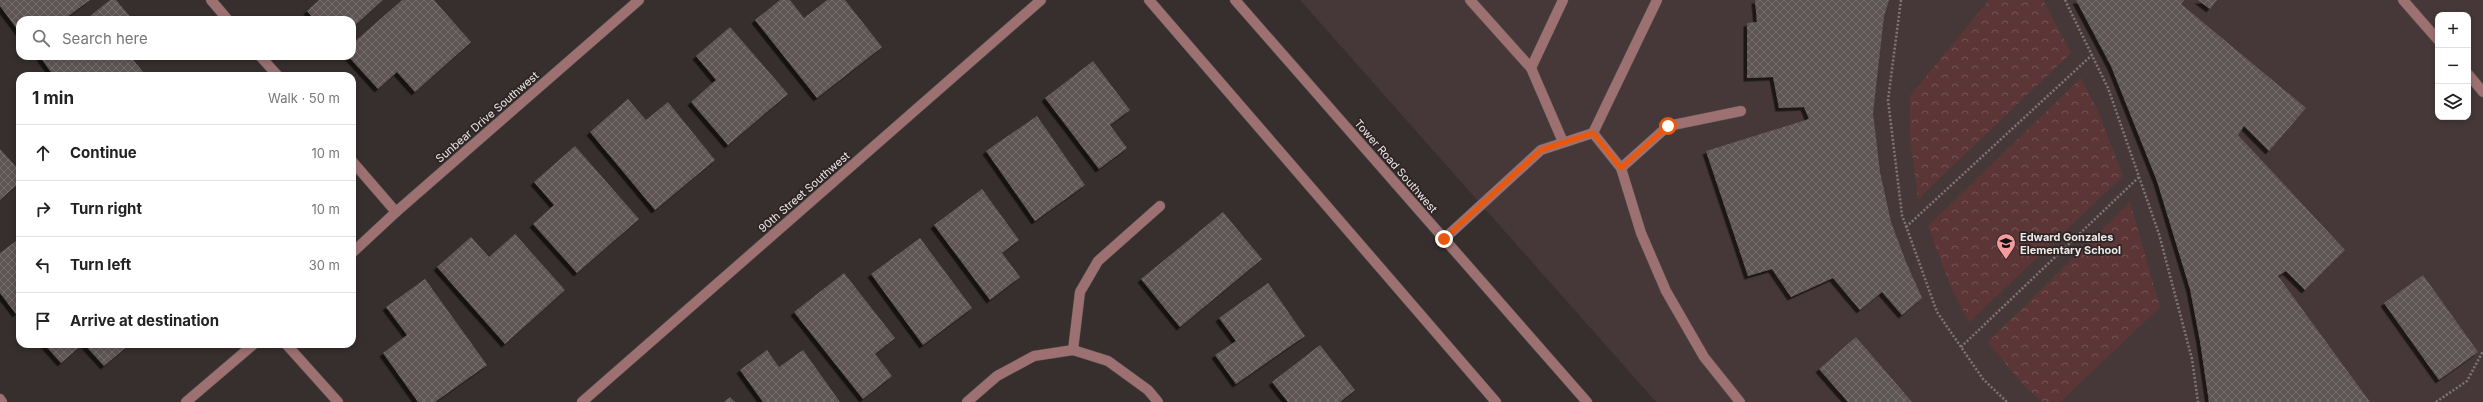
<!DOCTYPE html>
<meta charset="utf-8">
<style>
body{margin:0;font-family:Inter,sans-serif;background:#f2f2f2;color:#222}
.controls{position:absolute;right:12px;top:12px;display:grid;overflow:hidden;border-radius:8px;box-shadow:0 2px 6px #0003}
.controls button{width:36px;height:36px;display:grid;place-items:center;padding:0;border:0;border-bottom:1px solid #e0e0e0;background:#fff;color:#222;font:20px sans-serif}
.stop{position:absolute;width:12px;height:12px;margin:-9px;border:3px solid #ea580c;border-radius:50%;background:#fff}
.stop.end{background:#ea580c;border-color:#fff;box-shadow:0 1px 4px #0008}
.list{margin:0;padding:0;list-style:none}
h2{display:flex;justify-content:space-between;align-items:center;height:52px;margin:0;padding:0 16px;font-size:17px}
h2 small{font-size:13px;font-weight:400;color:#767676}
.list li{display:grid;grid-template-columns:26px 1fr auto;gap:12px;align-items:center;box-sizing:border-box;height:56px;padding:0 16px;border-top:1px solid #e0e0e0}
.list b{display:block;font-size:15px;white-space:nowrap}
.list em{font-size:13px;font-style:normal;color:#767676}
.icon{flex:none;width:22px;height:22px;fill:none;stroke:currentColor;stroke-width:2;stroke-linecap:round;stroke-linejoin:round}
.map{position:relative;flex:none;width:2483px;height:402px;overflow:hidden}
.search{position:absolute;background:#fff;box-shadow:0 2px 6px #0003;left:16px;top:16px;width:340px;height:44px;display:flex;align-items:center;gap:10px;box-sizing:border-box;padding:0 14px;border-radius:12px;color:#767676;font-size:15px}
.panel{position:absolute;background:#fff;box-shadow:0 2px 6px #0003;left:16px;top:72px;width:340px;height:276px;border-radius:12px}
.map>svg:first-child{display:block}
</style>
<div class="map">
<svg width="2483" height="402" viewBox="0 0 2483 402">
<defs>
<pattern id="forest-crowns" width="20" height="18" patternUnits="userSpaceOnUse"><rect width="20" height="18" fill="#5c3637"/><path d="M2 6a3 3 0 1 1 6 0M12 15a3 3 0 1 1 6 0" fill="none" stroke="#745354"/></pattern>
<pattern id="building-cross-hatch" width="8" height="8" patternUnits="userSpaceOnUse"><rect width="8" height="8" fill="#5f5555"/><path d="M0 0l8 8M0 8l8-8" fill="none" stroke="#766d6d"/></pattern>
<filter id="shadow"><feDropShadow dx="-3.5" dy="3.5" stdDeviation="0" flood-color="#0009"/></filter>
</defs>
<rect width="100%" height="100%" fill="#372e2e"/>
<path fill="#463838" fill-rule="evenodd" d="M1300 0H2483V402H1656ZM2438 15H2468V117H2438Z"/>
<g fill="url(#forest-crowns)">
<path d="M1989 0H2043L2071 53 1918 199 1910 136V96Z"/>
<path d="M2081 78 2097 109 2123 176 1969 322 1951 287 1928 226Z"/>
<path d="M2130 202 2160 307 2060 402H2043L2025 387 1988 342Z"/>
</g>
<g fill="url(#building-cross-hatch)" filter="url(#shadow)">
<path d="M0 0H90L63 20H20V33L0 6Z"/>
<path d="M110 0H116L133 20H85Z"/>
<path d="M319 0H383L352 28V20H315L307 11Z"/>
<path d="M402 0H434L471 42 415 92 397 72 378 89 348 56H352V44Z"/>
<path d="M780 0H790L804 18 827 0H845L882 47 817 98 755 20Z"/>
<path d="M1755 0H1889L1884 16 1873 113 1880 172 1891 222 1906 262 1922 298 1902 315 1882 292 1860 310 1833 278 1791 297 1772 269 1748 276 1706 151 1809 119 1804 107 1779 108 1773 77 1747 78V23L1757 22Z"/>
<path d="M2076 0H2184L2181 4 2306 108 2269 151 2244 126 2238 135 2345 250 2305 290 2286 271 2278 276 2370 402H2209L2200 341 2190 289 2157 181 2111 66Z"/>
<path d="M2198 0H2217L2210 9Z"/>
<path d="M730 27 788 94 728 145 691 102 716 80 696 56Z"/>
<path d="M41 56H130L144 73 140 76H54L40 57Z"/>
<path d="M1093 61 1130 110 1110 125 1127 148 1099 169 1045 98Z"/>
<path d="M628 99 646 120 668 102 715 160 655 210 590 132Z"/>
<path d="M1037 116 1085 185 1035 221 986 151Z"/>
<path d="M575 146 639 219 577 273 533 224 554 205 534 182Z"/>
<path d="M0 149 20 171V182L0 200Z"/>
<path d="M982 189 1019 240 1002 253 1020 277 990 300 934 225Z"/>
<path d="M1223 212 1262 259 1180 327 1141 279Z"/>
<path d="M515 234 565 290 505 344 437 267 471 237 489 257Z"/>
<path d="M20 238V311L16 314 0 293V253Z"/>
<path d="M920 238 972 308 923 345 871 274Z"/>
<path d="M844 273 895 338 875 354 892 376 863 399 794 312Z"/>
<path d="M2423 275 2478 352 2439 380 2384 303Z"/>
<path d="M425 279 487 365 435 402H418L383 353 407 335 386 307Z"/>
<path d="M1268 283 1305 336 1236 384 1215 355 1236 341 1219 318Z"/>
<path d="M1856 337 1912 402H1848L1819 369Z"/>
<path d="M44 344H83L61 363Z"/>
<path d="M84 344H130L104 366Z"/>
<path d="M1320 345 1355 390 1340 402H1288L1272 382Z"/>
<path d="M767 350 779 367 803 350 840 402H763L740 370Z"/>
<path d="M730 397 735 402H724Z"/>
</g>
<g fill="none" stroke-linecap="round" stroke-linejoin="round">
<g stroke="#544c4c" stroke-width="11">
<g id="minor">
<path d="M211 0 228 20"/>
<path d="M1149 0 1496 402"/>
<path d="M1235 0 1587 402"/>
<path d="M1470 0 1531 68 1563 142"/>
<path d="M2403 0 2438 40"/>
<path d="M260 56 278 76"/>
<path d="M1531 68 1563 0"/>
<path d="M2468 74 2483 92"/>
<path d="M1593 133 1621 168 1641 233 1666 291 1704 357 1740 402"/>
<path d="M352 161 396 212"/>
<path d="M1621 168 1668 126 1741 111"/>
<path d="M1444 239 1541 150 1593 133 1657 0"/>
<path d="M352 253 396 212 639 0"/>
<path d="M286 344 338 402"/>
<path d="M1073 350 1108 361 1148 390 1158 402"/>
<path d="M0 399 2 402"/>
<path d="M186 402 254 344"/>
<path d="M582 402 1041 0"/>
<path d="M967 402 997 376 1034 356 1073 350 1080 292 1098 261 1160 206"/>
</g>
</g>
<g stroke="#7f7777" stroke-width="2.5" stroke-dasharray="2 2" stroke-linecap="butt">
<path d="M1901 0 1888 100 1902 215 1937 312 1983 379 2007 402"/>
<path d="M2065 0 2108 88 2159 234 2192 359 2198 402"/>
<path d="M1906 227 2092 55"/>
<path d="M1961 347 2139 177"/>
<path d="M2436 402 2467 381 2483 351"/>
</g>
<use href="#minor" stroke="#9d7171" stroke-width="10"/>
</g>
<g fill="none" stroke-linecap="round" stroke-linejoin="round">
<path stroke="#ea580c" stroke-width="5" d="M1444 239 1541 150 1593 133 1621 168 1668 126"/>
</g>
<defs>
<g id="school-pin" transform="scale(1)"><path d="M0 17L-7.5 6A9.5 9.5 0 1 1 7.5 6Z" fill="#f59b9d" stroke="#2d2424"/><path d="M0-5L7-2L0 1L-7-2ZM-4 1L0 2.5L4 1V4Q0 6-4 4Z" fill="#111"/></g>
</defs>
<g fill-rule="evenodd">
<use href="#school-pin" x="2006" y="243"/>
</g>
<g text-anchor="middle" dominant-baseline="central" stroke-width="3.5" stroke-linejoin="round" paint-order="stroke">
<g font-size="11" fill="#ede7e7" stroke="#2d2424">
<text transform="translate(487 117) rotate(-41)">Sunbear Drive Southwest</text>
<text transform="translate(1396 166) rotate(49)">Tower Road Southwest</text>
<text transform="translate(804 192) rotate(-41)">90th Street Southwest</text>
</g>
<g font-size="11" font-weight="bold" fill="#ede7e7" stroke="#2d2424" text-anchor="start">
<text x="2020" y="237">Edward Gonzales<tspan x="2020" dy="13">Elementary School</tspan></text>
</g>
</g>
</svg>
<div class="controls">
<button>+</button>
<button>−</button>
<button><svg class="icon" aria-label="layers" viewBox="0 0 24 24"><path d="M12 4l9 5-9 5-9-5zM3 14l9 5 9-5"/></svg></button>
</div>
<div class="stop" style="left:1668px;top:126px"></div>
<div class="stop end" style="left:1444px;top:239px"></div>
<div class="search"><svg class="icon" aria-label="search" viewBox="0 0 24 24"><circle cx="10" cy="10" r="6"/><path d="M15 15l6 6"/></svg>Search here</div>
<section class="panel">
<h2>1 min<small>Walk · 50 m</small></h2>
<ul class="list">
<li><svg class="icon" aria-label="ahead" viewBox="0 0 24 24"><path d="M12 20V5M6 11l6-6 6 6"/></svg><div><b>Continue</b></div><em>10 m</em></li>
<li><svg class="icon" aria-label="right" viewBox="0 0 24 24"><path d="M7 20v-9h11M14 6l5 5-5 5"/></svg><div><b>Turn right</b></div><em>10 m</em></li>
<li><svg class="icon" aria-label="left" viewBox="0 0 24 24"><path d="M17 20v-9H6M10 6l-5 5 5 5"/></svg><div><b>Turn left</b></div><em>30 m</em></li>
<li><svg class="icon" aria-label="arrive" viewBox="0 0 24 24"><path d="M6 21V4h12l-3 4 3 4H6"/></svg><div><b>Arrive at destination</b></div></li>
</ul>
</section>
</div>
